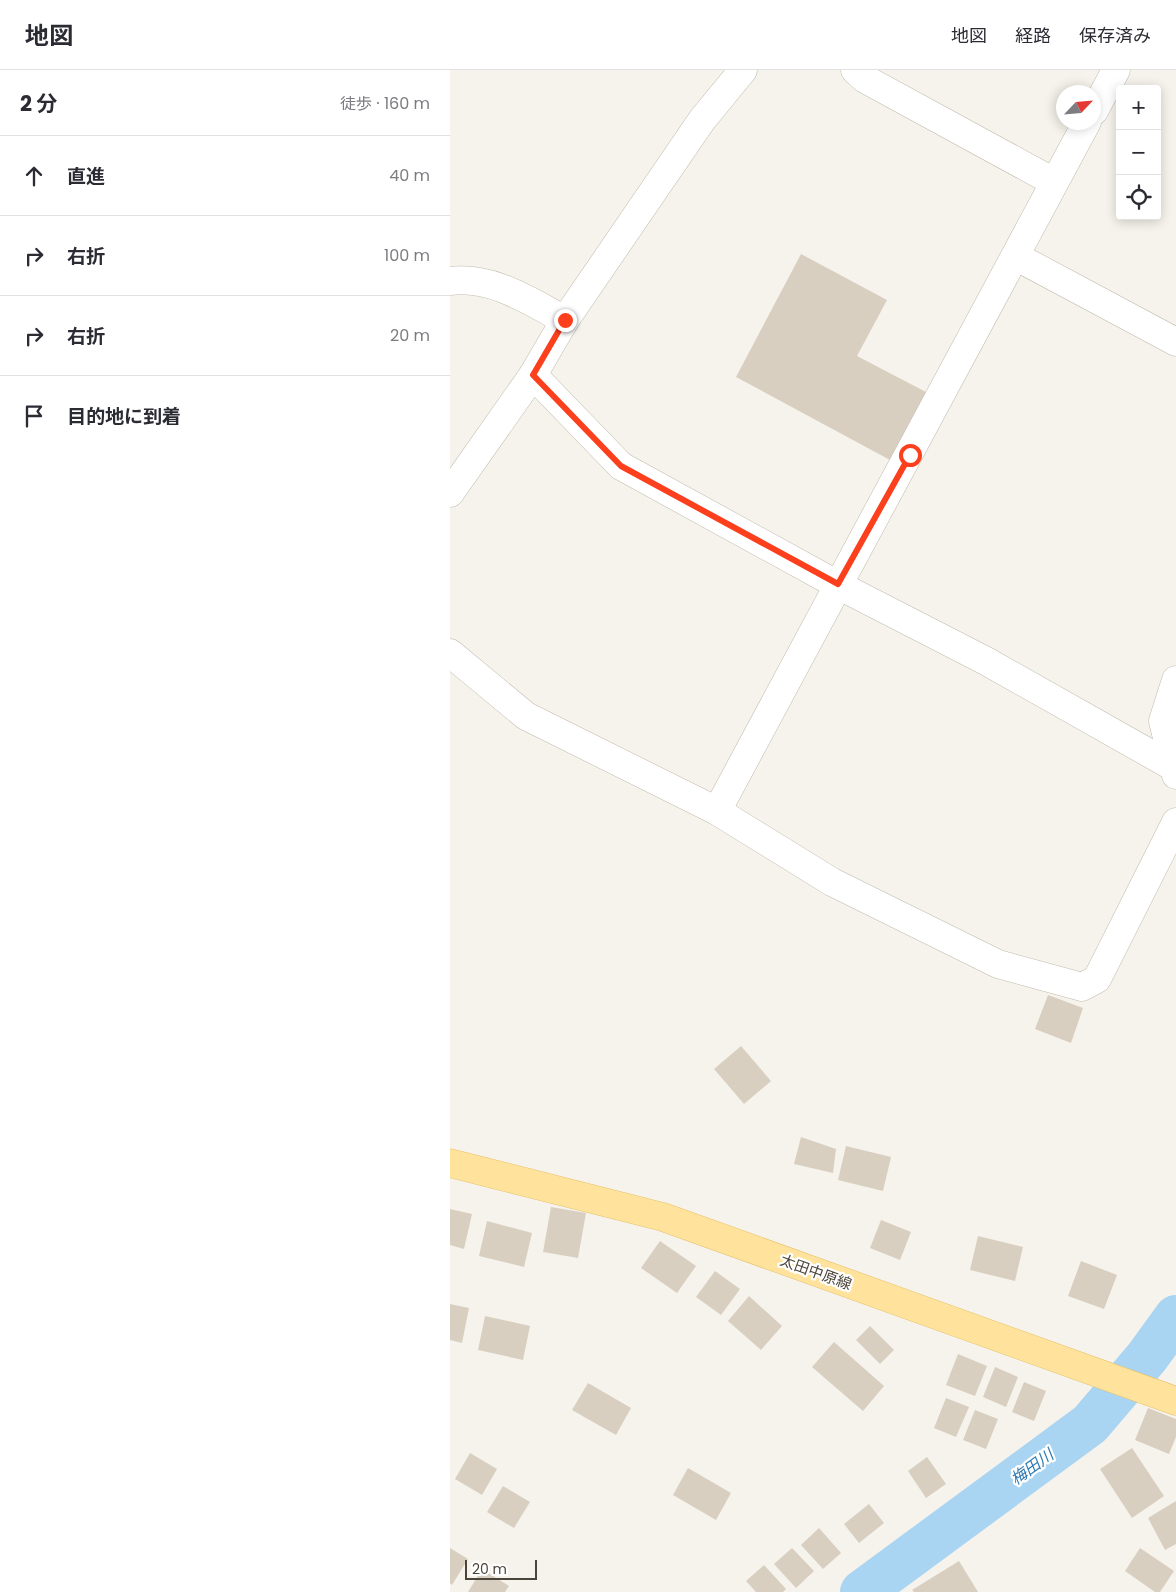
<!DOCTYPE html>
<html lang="ja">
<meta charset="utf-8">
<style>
body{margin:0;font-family:Poppins,"Noto Sans JP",sans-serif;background:#f2f2f3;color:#2b2b33}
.controls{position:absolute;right:15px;top:15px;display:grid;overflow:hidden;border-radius:5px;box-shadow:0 2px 12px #0003}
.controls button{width:45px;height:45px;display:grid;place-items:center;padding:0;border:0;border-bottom:1px solid #e1e1e2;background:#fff;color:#2b2b33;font:25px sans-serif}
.compass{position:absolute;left:606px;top:15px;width:45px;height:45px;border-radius:50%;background:#fff;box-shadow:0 2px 12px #0003;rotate:64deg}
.scale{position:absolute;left:15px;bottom:12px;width:72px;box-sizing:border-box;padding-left:5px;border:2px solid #4b4439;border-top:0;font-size:14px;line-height:18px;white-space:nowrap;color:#4b4439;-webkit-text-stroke:4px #fff;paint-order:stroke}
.stop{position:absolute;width:15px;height:15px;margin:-11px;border:4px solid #fc3f1d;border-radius:50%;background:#fff}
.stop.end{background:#fc3f1d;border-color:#fff;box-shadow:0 1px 5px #0008}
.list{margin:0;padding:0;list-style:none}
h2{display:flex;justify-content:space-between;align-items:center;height:65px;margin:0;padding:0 20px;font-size:21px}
h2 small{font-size:16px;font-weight:400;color:#7c7c81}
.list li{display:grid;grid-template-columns:32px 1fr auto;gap:15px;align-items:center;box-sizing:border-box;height:80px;padding:0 20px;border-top:1px solid #e1e1e2}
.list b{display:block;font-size:19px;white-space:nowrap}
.list em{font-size:16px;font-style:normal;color:#7c7c81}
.icon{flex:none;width:28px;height:28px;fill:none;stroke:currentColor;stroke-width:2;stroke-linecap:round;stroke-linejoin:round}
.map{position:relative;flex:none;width:726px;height:1522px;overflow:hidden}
header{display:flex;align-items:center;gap:30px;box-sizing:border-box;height:70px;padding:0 25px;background:#fff;border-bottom:1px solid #e1e1e2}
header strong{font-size:24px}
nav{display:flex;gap:28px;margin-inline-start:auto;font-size:18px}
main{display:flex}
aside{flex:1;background:#fff}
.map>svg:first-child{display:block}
</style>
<header>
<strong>地図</strong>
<nav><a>地図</a><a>経路</a><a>保存済み</a></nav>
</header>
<main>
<aside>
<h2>2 分<small>徒歩 · 160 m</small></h2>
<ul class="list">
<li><svg class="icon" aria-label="ahead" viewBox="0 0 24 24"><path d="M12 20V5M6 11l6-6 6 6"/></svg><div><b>直進</b></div><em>40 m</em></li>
<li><svg class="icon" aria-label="right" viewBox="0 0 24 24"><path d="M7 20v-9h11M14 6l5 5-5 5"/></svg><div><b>右折</b></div><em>100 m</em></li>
<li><svg class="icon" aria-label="right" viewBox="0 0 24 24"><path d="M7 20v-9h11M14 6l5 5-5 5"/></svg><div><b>右折</b></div><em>20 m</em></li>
<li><svg class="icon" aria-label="arrive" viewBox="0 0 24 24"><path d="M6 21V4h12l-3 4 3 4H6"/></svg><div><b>目的地に到着</b></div></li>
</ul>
</aside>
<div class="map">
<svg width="726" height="1522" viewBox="0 0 726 1522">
<rect width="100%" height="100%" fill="#f6f3ec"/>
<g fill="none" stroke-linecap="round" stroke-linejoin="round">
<path stroke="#a9d4f2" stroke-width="44" d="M412 1522 640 1354 697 1287 726 1247"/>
</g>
<g fill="#d8cfc1">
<path d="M351 184 437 230 407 286 476 322 440 390 286 307Z"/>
<path d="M598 925 633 938 621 973 585 959Z"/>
<path d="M291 976 321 1011 294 1034 264 999Z"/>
<path d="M351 1067 386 1079 383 1103 344 1094Z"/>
<path d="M396 1076 441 1087 433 1121 388 1110Z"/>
<path d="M101 1137 136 1143 128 1188 93 1182Z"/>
<path d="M0 1139 22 1144 14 1179 0 1175Z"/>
<path d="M431 1150 461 1162 450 1190 420 1178Z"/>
<path d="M37 1151 82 1163 74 1197 29 1186Z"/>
<path d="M528 1166 573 1177 565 1211 520 1200Z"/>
<path d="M210 1171 246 1196 227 1223 191 1198Z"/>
<path d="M631 1191 667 1205 654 1239 618 1226Z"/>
<path d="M265 1201 290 1219 271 1245 246 1227Z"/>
<path d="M299 1226 332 1256 311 1280 278 1251Z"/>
<path d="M0 1234 19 1238 12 1273 0 1270Z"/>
<path d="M35 1246 80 1256 73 1290 28 1280Z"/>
<path d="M420 1256 444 1280 430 1294 406 1270Z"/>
<path d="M384 1272 434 1316 413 1341 362 1297Z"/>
<path d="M508 1284 537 1296 525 1326 496 1315Z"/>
<path d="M545 1297 568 1307 556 1337 533 1327Z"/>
<path d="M574 1312 596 1321 584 1351 562 1342Z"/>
<path d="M138 1313 181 1338 166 1365 122 1340Z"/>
<path d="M496 1328 519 1337 506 1367 484 1358Z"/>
<path d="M698 1338 726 1349V1367L719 1384 685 1370Z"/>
<path d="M525 1340 548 1349 536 1379 513 1370Z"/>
<path d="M682 1378 714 1426 682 1448 650 1399Z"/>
<path d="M20 1383 47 1399 32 1425 5 1409Z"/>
<path d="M477 1387 496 1414 476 1428 458 1401Z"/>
<path d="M238 1398 281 1423 266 1450 223 1425Z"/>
<path d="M53 1416 80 1432 64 1458 37 1442Z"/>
<path d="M726 1431V1474L715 1480 698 1448Z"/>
<path d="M419 1434 434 1453 409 1473 394 1454Z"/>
<path d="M369 1458 391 1483 373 1499 351 1475Z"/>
<path d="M0 1478 18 1489 2 1515 0 1513Z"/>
<path d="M342 1478 364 1501 346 1518 324 1494Z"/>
<path d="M690 1478 724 1501 710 1522H705L675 1501Z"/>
<path d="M509 1491 528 1522H464L462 1520Z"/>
<path d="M314 1495 336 1519 333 1522H306L296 1511Z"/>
<path d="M32 1499 59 1516 55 1522H18Z"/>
</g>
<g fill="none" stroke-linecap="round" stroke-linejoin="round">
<g stroke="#c2bbae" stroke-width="29">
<g id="minor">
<path d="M405 0 415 9 604 112"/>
<path d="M644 41 666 0"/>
<path d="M567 187 726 272"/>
<path d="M0 211C43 206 79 231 115 250"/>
<path d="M83 305 171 396 388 515 536 591 722 696"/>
<path d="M0 423 83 305 115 250 252 50 293 0"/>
<path d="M0 583 76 646 267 741 382 812 548 894 632 917 647 909 726 752"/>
<path d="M726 610 713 651 726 705"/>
<path d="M267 741 637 52"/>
</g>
</g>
<g stroke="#e6c16a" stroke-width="29">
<path id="major" d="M0 1093 213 1147 726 1331"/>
</g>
<use href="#minor" stroke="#fff" stroke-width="28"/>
<use href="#major" stroke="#ffe39c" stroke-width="28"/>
</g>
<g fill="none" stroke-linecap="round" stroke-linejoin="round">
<path stroke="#fc3f1d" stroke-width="6" d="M115 250 83 305 171 396 388 514 460 385"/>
</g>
<g text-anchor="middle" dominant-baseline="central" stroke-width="4.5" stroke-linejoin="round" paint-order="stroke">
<g font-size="15" fill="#4b4439" stroke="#fff">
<text transform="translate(366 1202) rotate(20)">太田中原線</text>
</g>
<g font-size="16" font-style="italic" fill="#2e7ab2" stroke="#fff">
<text transform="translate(582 1397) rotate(-36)">梅田川</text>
</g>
</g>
</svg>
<div class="controls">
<button>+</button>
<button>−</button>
<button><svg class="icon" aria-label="locate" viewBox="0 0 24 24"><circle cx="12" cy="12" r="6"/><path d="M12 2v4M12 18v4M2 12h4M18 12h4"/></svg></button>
</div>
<svg class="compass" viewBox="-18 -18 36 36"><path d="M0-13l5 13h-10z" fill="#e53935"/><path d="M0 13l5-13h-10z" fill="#7c7c81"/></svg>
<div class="scale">20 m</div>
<div class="stop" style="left:460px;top:385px"></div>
<div class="stop end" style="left:115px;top:250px"></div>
</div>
</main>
